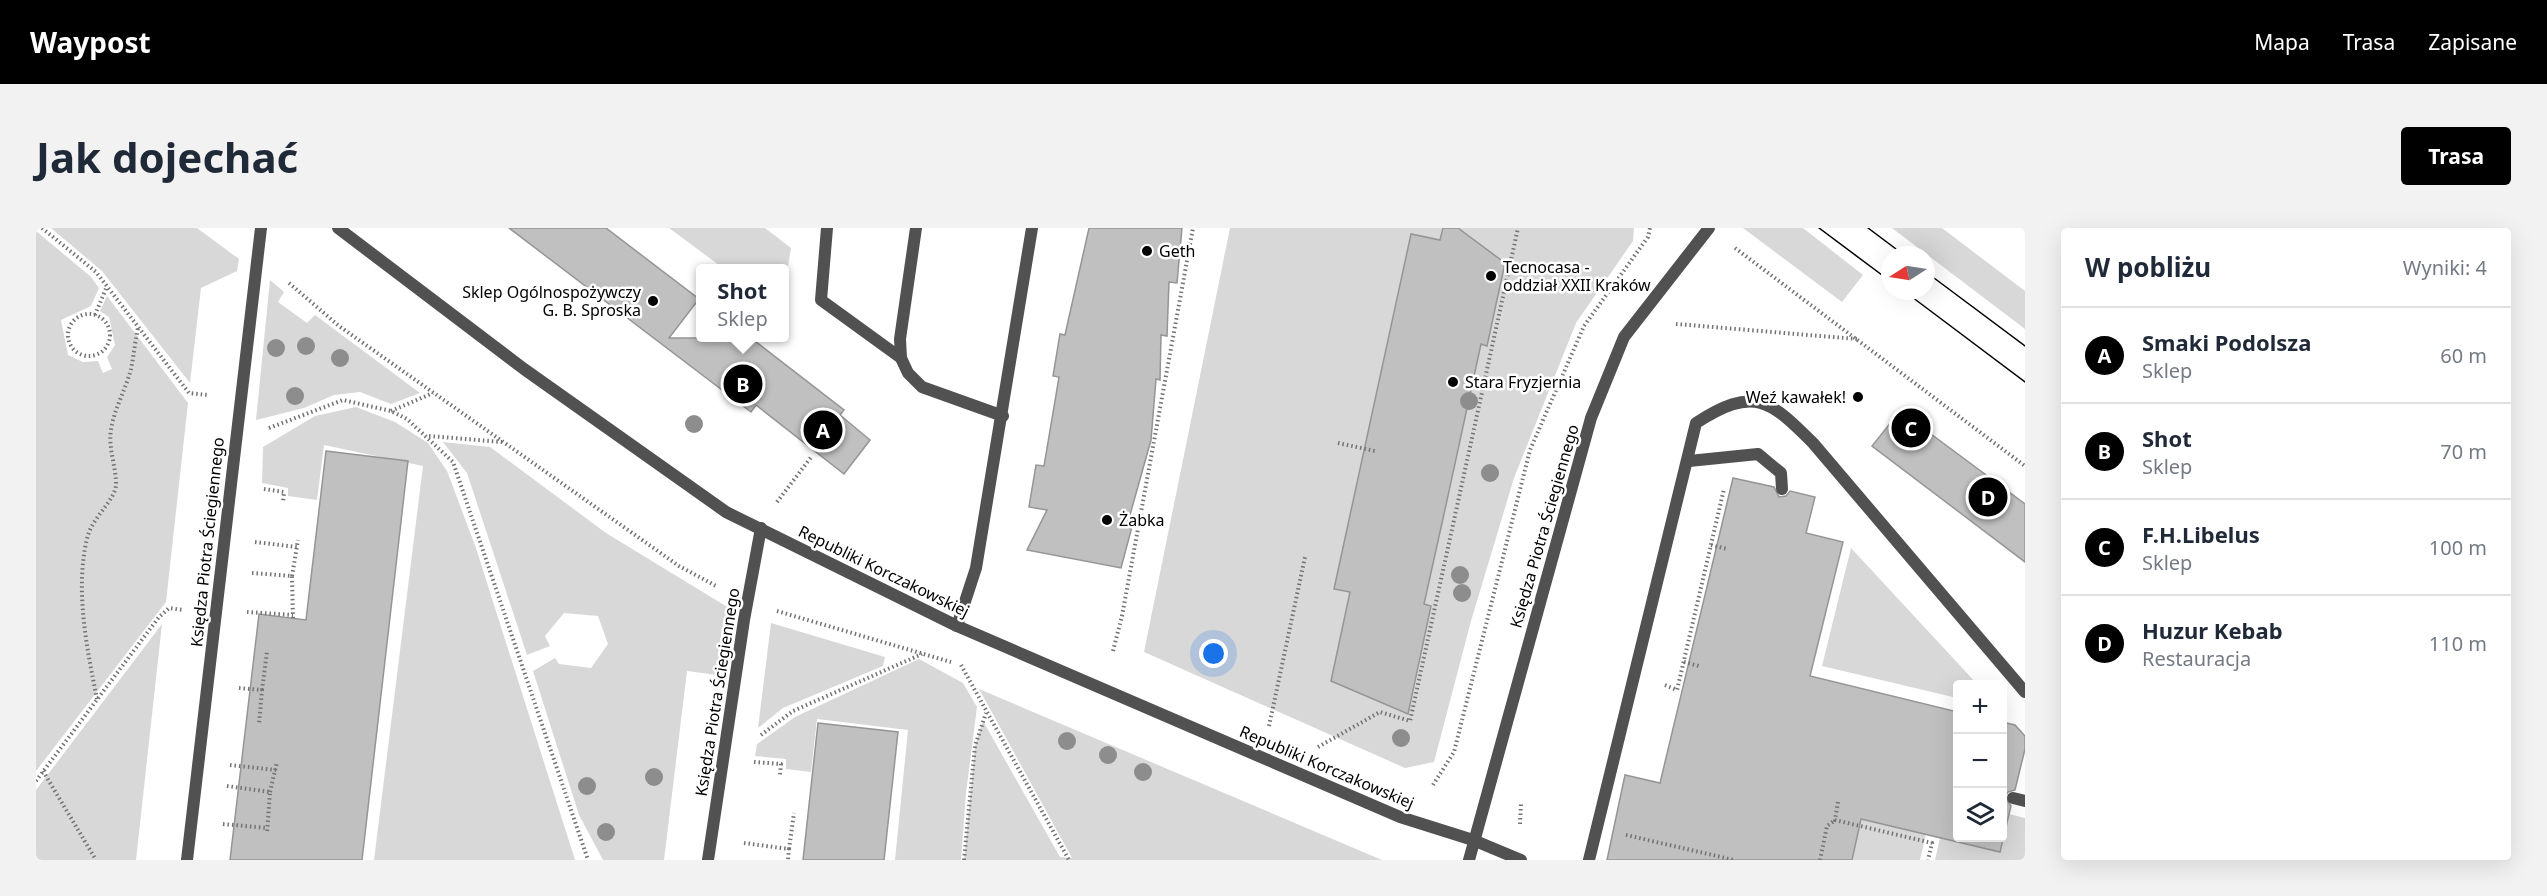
<!DOCTYPE html>
<html lang="pl">
<meta charset="utf-8">
<style>
body{margin:0;font-family:"Noto Sans",sans-serif;background:#f2f2f3;color:#1f2937}
.controls{position:absolute;right:18px;bottom:18px;display:grid;overflow:hidden;border-radius:6px;box-shadow:0 6px 24px #0002}
.controls button{width:54px;height:54px;display:grid;place-items:center;padding:0;border:0;border-bottom:2px solid #e0e1e3;background:#fff;color:#1f2937;font:30px sans-serif}
.compass{position:absolute;left:1845px;top:18px;width:54px;height:54px;border-radius:50%;background:#fff;box-shadow:0 6px 24px #0002;rotate:258deg}
.you{position:absolute;left:1178px;top:426px;width:21px;height:21px;margin:-15px;border:4px solid #fff;border-radius:50%;background:#1a73e8;box-shadow:0 0 0 9px #1a73e833}
.badge{display:grid;place-items:center;width:39px;height:39px;border-radius:50%;background:#000;color:#fff;font-size:20px;font-weight:700}
.pin{position:absolute;translate:-50% -50%;border:3px solid #fff;box-shadow:0 2px 6px #0006}
.popup{position:absolute;left:660px;top:36px;width:93px;height:78px;box-sizing:border-box;display:grid;place-content:center;border-radius:6px;background:#fff;filter:drop-shadow(0 2px 4px #0005);font-size:20px;white-space:nowrap;color:#747a83}
.popup b{font-size:22px;color:#1f2937}
.popup::after{content:'';position:absolute;left:50%;top:100%;margin-left:-12px;border:12px solid transparent;border-top-color:#fff}
.list{margin:0;padding:0;list-style:none}
h2{display:flex;justify-content:space-between;align-items:center;height:78px;margin:0;padding:0 24px;font-size:26px}
h2 small{font-size:20px;font-weight:400;color:#747a83}
.list li{display:grid;grid-template-columns:39px 1fr auto;gap:18px;align-items:center;box-sizing:border-box;height:96px;padding:0 24px;border-top:2px solid #e0e1e3}
.list b{display:block;font-size:22px;white-space:nowrap}
.list p{margin:0;font-size:20px;white-space:nowrap;color:#747a83}
.list em{font-size:20px;font-style:normal;color:#747a83}
.icon{flex:none;width:33px;height:33px;fill:none;stroke:currentColor;stroke-width:2;stroke-linecap:round;stroke-linejoin:round}
.map{position:relative;flex:none;width:1989px;height:632px;overflow:hidden;border-radius:6px}
header{display:flex;align-items:center;gap:36px;box-sizing:border-box;height:84px;padding:0 30px;background:#000;color:#fff}
header strong{font-size:28px}
nav{display:flex;gap:33px;margin-inline-start:auto;font-size:21px}
.intro{display:flex;align-items:center;justify-content:space-between;box-sizing:border-box;height:144px;padding:0 36px}
h1{margin:0;font-size:42px}
.button{padding:15px 27px;border-radius:6px;background:#000;color:#fff;font-size:21px;font-weight:700}
main{display:flex;gap:36px;padding:0 36px}
aside{flex:1;background:#fff;border-radius:6px;box-shadow:0 6px 24px #0002}
.map>svg:first-child{display:block}
</style>
<header>
<strong>Waypost</strong>
<nav><a>Mapa</a><a>Trasa</a><a>Zapisane</a></nav>
</header>
<div class="intro"><h1>Jak dojechać</h1><a class="button">Trasa</a></div>
<main>
<div class="map">
<svg width="1989" height="632" viewBox="0 0 1989 632">
<rect width="100%" height="100%" fill="#fff"/>
<g fill="#d8d8d8">
<path d="M15 0H161L203 31 201 43 165 60 154 155 66 43Z"/>
<path d="M633 0H729L755 20 749 57V40H687Z"/>
<path d="M1194 0H1598L1597 13 1540 95 1478 250 1435 393 1398 534 1369 540 1108 424Z"/>
<path d="M1707 0H1767L1827 47 1806 74Z"/>
<path d="M1856 0H1906L1989 63V101Z"/>
<path d="M0 3 55 49 63 60 55 78 25 92 32 127 47 134 62 133 67 145 76 141 71 129 79 117 73 89 64 83 71 68 152 175 130 374 0 543Z"/>
<path d="M234 52 248 64 242 74 271 95 279 87 384 165 355 176 324 164 298 167 268 180 220 192Z"/>
<path d="M320 179 359 194 392 215 411 243 440 320 539 632H338L387 238 288 217 281 272 252 268V260L226 255 227 219 279 188Z"/>
<path d="M407 214 454 219 570 305 693 380 681 447 651 443 628 632H567L543 587 497 443 519 430 523 436 555 440 572 416 562 388 528 385 509 408 514 418 491 427 431 245Z"/>
<path d="M1815 320 1941 456 1922 457 1921 470 1786 438Z"/>
<path d="M735 395 849 429 847 438 747 480 722 500Z"/>
<path d="M126 396 100 632H0V562Z"/>
<path d="M883 431 927 455 941 479 930 565 925 632H859L872 502 781 491 775 544 750 541V531L719 528 721 516 759 489Z"/>
<path d="M943 461 1346 632H928L939 518 947 493 1024 629 1036 630Z"/>
<path d="M1973 586 1989 590V632H1899L1904 610 1964 624Z"/>
<path d="M1825 591 1890 606 1884 632H1816Z"/>
</g>
<g fill="#c0c0c0" stroke="#959595" stroke-width="1.5">
<path d="M473 0H570L663 71 633 110H715L808 182 804 187 834 212 808 246 720 177 715 184Z"/>
<path d="M1053 0H1146L1141 55 1133 54 1131 108 1125 107 1124 152 1120 151 1115 212 1092 294 1097 295 1085 340 991 322 1011 282 993 279 1000 237 1008 238 1023 149 1017 148 1024 106 1029 107Z"/>
<path d="M1407 0H1422L1469 35 1451 118 1445 116 1408 286 1388 376 1395 378 1372 486 1295 453 1314 364 1298 361 1375 6 1404 12Z"/>
<path d="M1864 183 1989 276V334L1836 218Z"/>
<path d="M290 223 372 233 326 632H194L223 386 270 392Z"/>
<path d="M1697 250 1738 259 1743 269 1750 268 1754 263 1779 269 1770 305 1807 314 1774 448 1922 484V609H1966V494L1979 497 1989 508V521L1979 562 1972 564 1969 569 1975 578 1964 624 1825 591 1816 632H1571L1589 547 1624 555Z"/>
<path d="M782 495 862 504 848 632H767Z"/>
</g>
<g fill="none" stroke-linecap="round" stroke-linejoin="round">
<g stroke="#737373" stroke-width="4" stroke-dasharray="1.5 3" stroke-linecap="butt">
<path d="M6 0 60 44 153 165 172 167"/>
<path d="M1699 20 1989 238"/>
<path d="M253 55 303 98 643 338 682 359"/>
<circle cx="53" cy="107" r="21"/>
<path d="M59 87 71 58"/>
<path d="M1640 96 1821 111"/>
<path d="M355 183 397 165"/>
<path d="M233 200 307 172 355 183 371 191 417 234 552 632"/>
<path d="M393 208 466 214"/>
<path d="M1302 215 1339 223"/>
<path d="M228 261 248 264 247 274"/>
<path d="M741 274 776 228"/>
<path d="M219 314 261 319"/>
<path d="M1675 317 1691 321"/>
<path d="M216 345 256 348 257 390"/>
<path d="M256 348 262 312"/>
<path d="M741 383 915 434"/>
<path d="M211 384 257 387"/>
<path d="M1077 423 1086 388 1157 0"/>
<path d="M1648 434 1663 438"/>
<path d="M925 437 1033 632"/>
<path d="M1629 457 1641 462 1688 261"/>
<path d="M203 460 226 462 223 496"/>
<path d="M226 462 231 424"/>
<path d="M61 471C51 421 38 359 52 307 58 288 80 271 80 256 80 238 72 220 75 202 78 181 90 161 95 141 98 127 99 113 102 100"/>
<path d="M1233 498 1269 329"/>
<path d="M725 507 757 483 886 426"/>
<path d="M1282 519 1344 484 1374 493 1482 0"/>
<path d="M718 534 745 536 744 547"/>
<path d="M194 537 240 542"/>
<path d="M7 543 60 632"/>
<path d="M0 553 123 389 133 380 147 382"/>
<path d="M1397 557 1418 524 1494 222 1548 98 1612 9 1614 0"/>
<path d="M191 558 234 564 231 605"/>
<path d="M234 564 241 534"/>
<path d="M1802 574 1799 592 1896 615 1892 632"/>
<path d="M187 596 231 600"/>
<path d="M1484 596 1485 576"/>
<path d="M1590 607 1698 632"/>
<path d="M708 615 753 621 752 632"/>
<path d="M753 621 758 585"/>
<path d="M928 632 939 518 950 485"/>
<path d="M1784 632 1791 598 1799 592"/>
</g>
<g stroke="#515151" stroke-width="12">
<path d="M791 0 785 72 865 130"/>
<path d="M880 0 864 111 865 130 872 145 886 159 967 188"/>
<path d="M1653 233 1722 226 1745 245 1746 261"/>
<path d="M921 398 940 340 996 0"/>
<path d="M1437 612 1485 632"/>
<path d="M151 632 225 0"/>
<path d="M672 632 708 392 725 300"/>
</g>
<g stroke="#515151" stroke-width="12">
<path d="M302 0 488 141 690 284 921 398 1364 589 1437 612"/>
<path d="M1977 570 1989 573"/>
<path d="M1433 632 1555 190 1588 109 1673 0"/>
<path d="M1553 632 1660 195C1718 158 1733 171 1777 215L1989 464"/>
</g>
<g stroke="#000" stroke-width="1.5">
<path d="M1783 0 1854 53"/>
<path d="M1832 0 1868 27"/>
<path d="M1890 44 1989 118"/>
<path d="M1868 63 1989 154"/>
</g>
</g>
<g fill="#8d8d8d">
<circle cx="270" cy="118" r="9"/>
<circle cx="240" cy="120" r="9"/>
<circle cx="304" cy="130" r="9"/>
<circle cx="259" cy="168" r="9"/>
<circle cx="1433" cy="173" r="9"/>
<circle cx="658" cy="196" r="9"/>
<circle cx="1454" cy="245" r="9"/>
<circle cx="1424" cy="347" r="9"/>
<circle cx="1426" cy="365" r="9"/>
<circle cx="1365" cy="510" r="9"/>
<circle cx="1031" cy="513" r="9"/>
<circle cx="1072" cy="527" r="9"/>
<circle cx="1107" cy="544" r="9"/>
<circle cx="618" cy="549" r="9"/>
<circle cx="551" cy="558" r="9"/>
<circle cx="570" cy="604" r="9"/>
</g>
<g fill="#000" stroke="#fff" stroke-width="2">
<circle cx="1111" cy="23" r="6"/>
<circle cx="1455" cy="48" r="6"/>
<circle cx="617" cy="73" r="6"/>
<circle cx="1417" cy="154" r="6"/>
<circle cx="1822" cy="169" r="6"/>
<circle cx="1071" cy="292" r="6"/>
</g>
<g text-anchor="middle" dominant-baseline="central" stroke-width="5" stroke-linejoin="round" paint-order="stroke">
<g font-size="16" fill="#000" stroke="#fff" text-anchor="start">
<text x="1123" y="23">Geth</text>
<text x="1467" y="39">Tecnocasa -<tspan x="1467" dy="18">oddział XXII Kraków</tspan></text>
<text x="605" y="64" text-anchor="end">Sklep Ogólnospożywczy<tspan x="605" dy="18">G. B. Sproska</tspan></text>
<text x="1429" y="154">Stara Fryzjernia</text>
<text x="1810" y="169" text-anchor="end">Weź kawałek!</text>
<text x="1083" y="292">Żabka</text>
</g>
<g font-size="16" fill="#000" stroke="#fff">
<text transform="translate(1508 298) rotate(-74)">Księdza Piotra Ściegiennego</text>
<text transform="translate(171 314) rotate(-84)">Księdza Piotra Ściegiennego</text>
<text transform="translate(848 343) rotate(26)">Republiki Korczakowskiej</text>
<text transform="translate(681 464) rotate(-81)">Księdza Piotra Ściegiennego</text>
<text transform="translate(1291 539) rotate(23)">Republiki Korczakowskiej</text>
</g>
</g>
</svg>
<div class="controls">
<button>+</button>
<button>−</button>
<button><svg class="icon" aria-label="layers" viewBox="0 0 24 24"><path d="M12 4l9 5-9 5-9-5zM3 14l9 5 9-5"/></svg></button>
</div>
<svg class="compass" viewBox="-18 -18 36 36"><path d="M0-13l5 13h-10z" fill="#e53935"/><path d="M0 13l5-13h-10z" fill="#747a83"/></svg>
<div class="you"></div>
<div class="pin badge" style="left:787px;top:202px">A</div>
<div class="pin badge" style="left:707px;top:156px">B</div>
<div class="popup"><b>Shot</b>Sklep</div>
<div class="pin badge" style="left:1875px;top:200px">C</div>
<div class="pin badge" style="left:1952px;top:269px">D</div>
</div>
<aside>
<h2>W pobliżu<small>Wyniki: 4</small></h2>
<ul class="list">
<li><span class="badge">A</span><div><b>Smaki Podolsza</b><p>Sklep</p></div><em>60 m</em></li>
<li><span class="badge">B</span><div><b>Shot</b><p>Sklep</p></div><em>70 m</em></li>
<li><span class="badge">C</span><div><b>F.H.Libelus</b><p>Sklep</p></div><em>100 m</em></li>
<li><span class="badge">D</span><div><b>Huzur Kebab</b><p>Restauracja</p></div><em>110 m</em></li>
</ul>
</aside>
</main>
